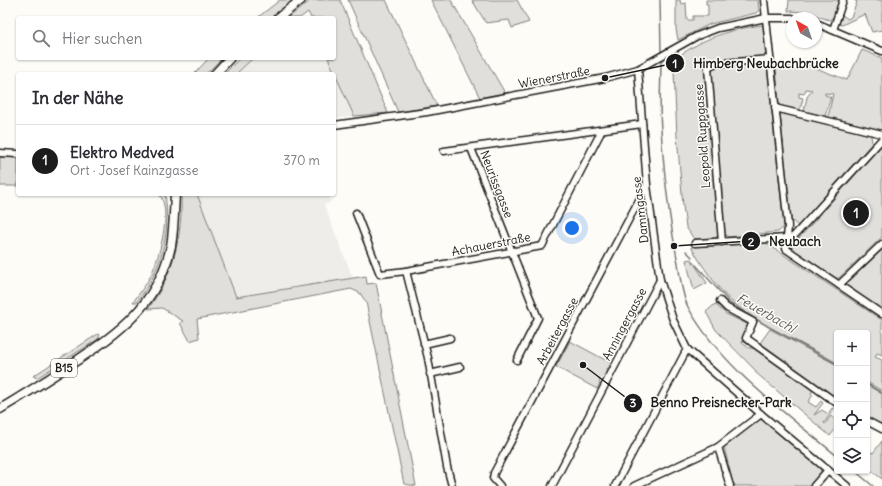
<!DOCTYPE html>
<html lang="de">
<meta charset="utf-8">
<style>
body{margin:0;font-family:Delius,sans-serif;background:#f7f7f7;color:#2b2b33}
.controls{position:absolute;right:12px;bottom:12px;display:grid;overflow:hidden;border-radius:4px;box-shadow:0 1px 3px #0004}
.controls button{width:36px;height:36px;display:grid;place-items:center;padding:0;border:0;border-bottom:1px solid #e1e1e2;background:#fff;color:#2b2b33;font:20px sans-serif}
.compass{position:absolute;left:786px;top:12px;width:36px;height:36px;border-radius:50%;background:#fff;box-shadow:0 1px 3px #0004;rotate:320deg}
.you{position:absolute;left:572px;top:228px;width:14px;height:14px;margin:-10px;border:3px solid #fff;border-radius:50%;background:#1a73e8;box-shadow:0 0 0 6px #1a73e833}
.badge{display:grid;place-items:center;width:26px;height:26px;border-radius:50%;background:#1c1c1c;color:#fff;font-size:13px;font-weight:700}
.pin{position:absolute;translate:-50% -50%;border:2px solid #fff;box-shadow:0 1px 4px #0006}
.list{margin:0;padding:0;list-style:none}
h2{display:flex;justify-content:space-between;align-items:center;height:52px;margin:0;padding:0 16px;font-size:17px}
h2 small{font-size:13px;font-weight:400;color:#7c7c81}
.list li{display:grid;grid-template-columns:26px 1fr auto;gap:12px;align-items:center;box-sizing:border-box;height:72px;padding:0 16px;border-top:1px solid #e1e1e2}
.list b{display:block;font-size:15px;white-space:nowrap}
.list p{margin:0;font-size:13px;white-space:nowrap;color:#7c7c81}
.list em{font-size:13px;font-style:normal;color:#7c7c81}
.icon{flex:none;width:22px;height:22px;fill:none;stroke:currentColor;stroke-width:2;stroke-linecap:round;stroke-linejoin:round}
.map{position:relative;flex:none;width:882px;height:486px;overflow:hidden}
.search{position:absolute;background:#fff;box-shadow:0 1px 3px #0004;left:16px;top:16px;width:320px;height:44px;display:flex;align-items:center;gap:10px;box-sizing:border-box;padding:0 14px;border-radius:4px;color:#7c7c81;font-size:15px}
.panel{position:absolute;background:#fff;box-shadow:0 1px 3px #0004;left:16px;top:72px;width:320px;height:124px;border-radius:4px}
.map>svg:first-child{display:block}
</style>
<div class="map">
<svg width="882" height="486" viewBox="0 0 882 486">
<rect width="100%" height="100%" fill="#fdfcf7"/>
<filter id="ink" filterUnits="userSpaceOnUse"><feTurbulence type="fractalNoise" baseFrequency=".025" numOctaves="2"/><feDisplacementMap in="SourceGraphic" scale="8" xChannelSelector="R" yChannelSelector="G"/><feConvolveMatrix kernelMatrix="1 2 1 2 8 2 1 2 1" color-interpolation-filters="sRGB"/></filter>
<g filter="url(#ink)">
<g fill="#eeede9">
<path d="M253 58H328L354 116 334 119V74H236Z"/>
<path d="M197 194H328L331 202 324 205 353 278 236 297Z"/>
</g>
<g fill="#e0dfdb" stroke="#7e7e7c">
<path d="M280 0H293L270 18H257Z"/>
<path d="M311 0H340L388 113 354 116 328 58H334V18H311L308 12 300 18H288Z"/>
<path d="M348 0H386L437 106 398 112Z"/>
<path d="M431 0H451L505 93 480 98Z"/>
<path d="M472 0H517L529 22 512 28 509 20 486 23Z"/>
<path d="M676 0H680L681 4 686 3 687 20H693V16H708V4H706V0H758L759 10 756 13 710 24 678 40 676 29Z"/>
<path d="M789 0H840L834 17 829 20 806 12 788 11Z"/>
<path d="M854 0H882V30L872 32 865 14 842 25 839 24 842 15 848 19 851 17 857 2Z"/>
<path d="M763 25 766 53 764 56 704 62 718 235 715 238 694 239 686 227 683 206 677 136 674 73 676 58C703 38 730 29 763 25Z"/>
<path d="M862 50 882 58V130L828 117 833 94 825 93V95L831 97 825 116 804 111 807 97 812 90 806 89 804 94 799 93V97L803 98 800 110 779 105 776 67 805 64 847 80Z"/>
<path d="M209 58H222L206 74H194Z"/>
<path d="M240 58H253L236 74H224Z"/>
<path d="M764 62 767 65 784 227 778 232 728 237 725 234 711 70 713 67Z"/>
<path d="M780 113 871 135 872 143 798 226 791 220Z"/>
<path d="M882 145V237L839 278H836L792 249V246Z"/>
<path d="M0 157 18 158V186H0Z"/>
<path d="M159 194H165C171 234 162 269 137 302H133C139 294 145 286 150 277 159 259 173 210 159 194Z"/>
<path d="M181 194H197L236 297 366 276 367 284 376 283 416 486 404 484 366 302 360 293 351 289 197 319 199 338 190 341 180 323 183 321 162 308 148 309C173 276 183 235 181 194Z"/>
<path d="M766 243 882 320V355L877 353 875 357 882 360V391L867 382V333H837V363C804 343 759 326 731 301 715 285 703 267 691 247Z"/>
<path d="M882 250V309L845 285Z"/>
<path d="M691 259 707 283 694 290 686 260Z"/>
<path d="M715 304 726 314 749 325 742 343 749 348H754L813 388 811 394 813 395 808 402 816 407 821 401 823 403 814 415 822 410 828 414 832 408 834 409 824 423 825 424 831 416 837 421V427L830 436 755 372 756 371 716 330 706 312Z"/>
<path d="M770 329 837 365V398L760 343Z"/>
<path d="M98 334 100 335 98 339 37 378 33 376Z"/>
<path d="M570 341 611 363 604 376 601 377 599 380 600 383 597 389 556 367Z"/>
<path d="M867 385 882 394V425L867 417Z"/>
<path d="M760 419 762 420 821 469V472L810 486H734L735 484H733L724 447Z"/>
<path d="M882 441V479L867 467V457L871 452 873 453Z"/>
</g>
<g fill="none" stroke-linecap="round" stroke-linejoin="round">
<g stroke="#797876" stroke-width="1.5">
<path d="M660 0 661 53"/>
<path d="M661 59C661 82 659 106 661 129 664 174 669 219 678 263 680 277 682 295 688 307 720 366 787 414 837 456"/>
<path d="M686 251 692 257"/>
<path d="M696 265 731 304 769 327 837 364"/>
<path d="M867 384 882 393"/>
<path d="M855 471 873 486"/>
</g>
<g stroke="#1c1c1c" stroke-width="9">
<g id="minor">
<path d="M764 0 788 226 787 238 793 237 882 139"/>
<path d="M816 23 882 51"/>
<path d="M833 30 843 0"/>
<path d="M638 69 647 185 660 280 673 320 687 349 761 414 847 486"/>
<path d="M775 108 882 134"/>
<path d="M334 125 427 112 605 78 638 69 697 36 718 28 766 18H792"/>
<path d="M471 148 538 318 517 360"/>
<path d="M444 151 642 124"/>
<path d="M0 153 18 154"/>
<path d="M356 213 380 274 406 271 542 246 602 130"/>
<path d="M722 242 708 68 713 64 770 59"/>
<path d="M695 243 787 238 786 249 882 314"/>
<path d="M406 271 428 358 447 467 452 486"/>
<path d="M839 285 882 244"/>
<path d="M720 301 727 308 753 322 746 338 837 403"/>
<path d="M424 344 450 338"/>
<path d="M430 374 460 367"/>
<path d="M867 421 882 429"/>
<path d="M718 447 730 486"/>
<path d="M500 486 493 478 494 473 647 185"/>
<path d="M552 486 660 280"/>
<path d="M615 486 687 349"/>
<path d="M634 486 718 447 761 414"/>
<path d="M814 486 828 470"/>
</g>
</g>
<g stroke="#1c1c1c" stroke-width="11">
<g id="major">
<path d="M278 18 301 0"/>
<path d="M215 74 230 58"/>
<path d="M0 409C24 395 47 380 70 365 118 334 158 305 171 246 174 228 174 211 175 194"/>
</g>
</g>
<use href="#minor" stroke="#fdfcf7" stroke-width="6"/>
<use href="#major" stroke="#fdfcf7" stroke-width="8"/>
</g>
</g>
<g text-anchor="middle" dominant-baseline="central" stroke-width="3" stroke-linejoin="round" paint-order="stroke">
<rect fill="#fdfcf7" stroke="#605f5e" stroke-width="1" x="51" y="359" width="26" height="18" rx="3"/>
<g font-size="11" font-weight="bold" fill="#1c1c1c">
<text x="64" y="368">B15</text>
</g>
<g font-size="12" fill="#1c1c1c" stroke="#fdfcf7">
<text transform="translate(554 77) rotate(-11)">Wienerstraße</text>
<text transform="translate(702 136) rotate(-94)">Leopold Ruppgasse</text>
<text transform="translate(497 184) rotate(69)">Neurissgasse</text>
<text transform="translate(640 210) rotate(-97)">Dammgasse</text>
<text transform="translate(491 244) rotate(-11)">Achauerstraße</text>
<text transform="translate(624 324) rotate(-62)">Anningergasse</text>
<text transform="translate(557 331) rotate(-62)">Arbeitergasse</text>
</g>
<g font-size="13" font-style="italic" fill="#5a5a58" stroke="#fdfcf7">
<text transform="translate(766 313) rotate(30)">Feuerbachl</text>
</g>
</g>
<path fill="none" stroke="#1c1c1c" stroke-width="1.5" d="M605 78L675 63M674 246L751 241M583 365L633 403"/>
<g fill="#1c1c1c" stroke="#fdfcf7" stroke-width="1.5">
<circle cx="605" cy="78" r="4"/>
<circle cx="674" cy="246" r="4"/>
<circle cx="583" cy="365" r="4"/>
<circle cx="675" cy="63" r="10"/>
<circle cx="751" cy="241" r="10"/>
<circle cx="633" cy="403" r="10"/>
</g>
<g font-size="12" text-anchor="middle" font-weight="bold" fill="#fff">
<text x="675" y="68">1</text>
<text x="751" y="246">2</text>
<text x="633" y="407">3</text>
</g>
<g font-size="13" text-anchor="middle" font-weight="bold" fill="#1c1c1c" stroke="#fdfcf7" stroke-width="3" stroke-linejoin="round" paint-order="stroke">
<text x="766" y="68">Himberg Neubachbrücke</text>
<text x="795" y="246">Neubach</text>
<text x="721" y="407">Benno Preisnecker-Park</text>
</g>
</svg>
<div class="controls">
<button>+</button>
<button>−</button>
<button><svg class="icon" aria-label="locate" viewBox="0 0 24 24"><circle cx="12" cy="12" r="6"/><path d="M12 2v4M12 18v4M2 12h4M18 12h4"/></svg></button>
<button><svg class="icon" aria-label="layers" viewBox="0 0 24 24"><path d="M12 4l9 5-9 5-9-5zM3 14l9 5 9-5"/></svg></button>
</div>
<svg class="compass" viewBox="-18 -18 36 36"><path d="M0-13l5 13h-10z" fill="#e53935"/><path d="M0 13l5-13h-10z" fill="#7c7c81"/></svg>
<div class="you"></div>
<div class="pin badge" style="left:856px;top:213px">1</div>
<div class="search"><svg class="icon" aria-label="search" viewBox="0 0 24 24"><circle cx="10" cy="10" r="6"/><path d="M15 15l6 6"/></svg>Hier suchen</div>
<section class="panel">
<h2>In der Nähe<small></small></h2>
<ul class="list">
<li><span class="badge">1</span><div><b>Elektro Medved</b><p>Ort · Josef Kainzgasse</p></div><em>370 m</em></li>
</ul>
</section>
</div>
